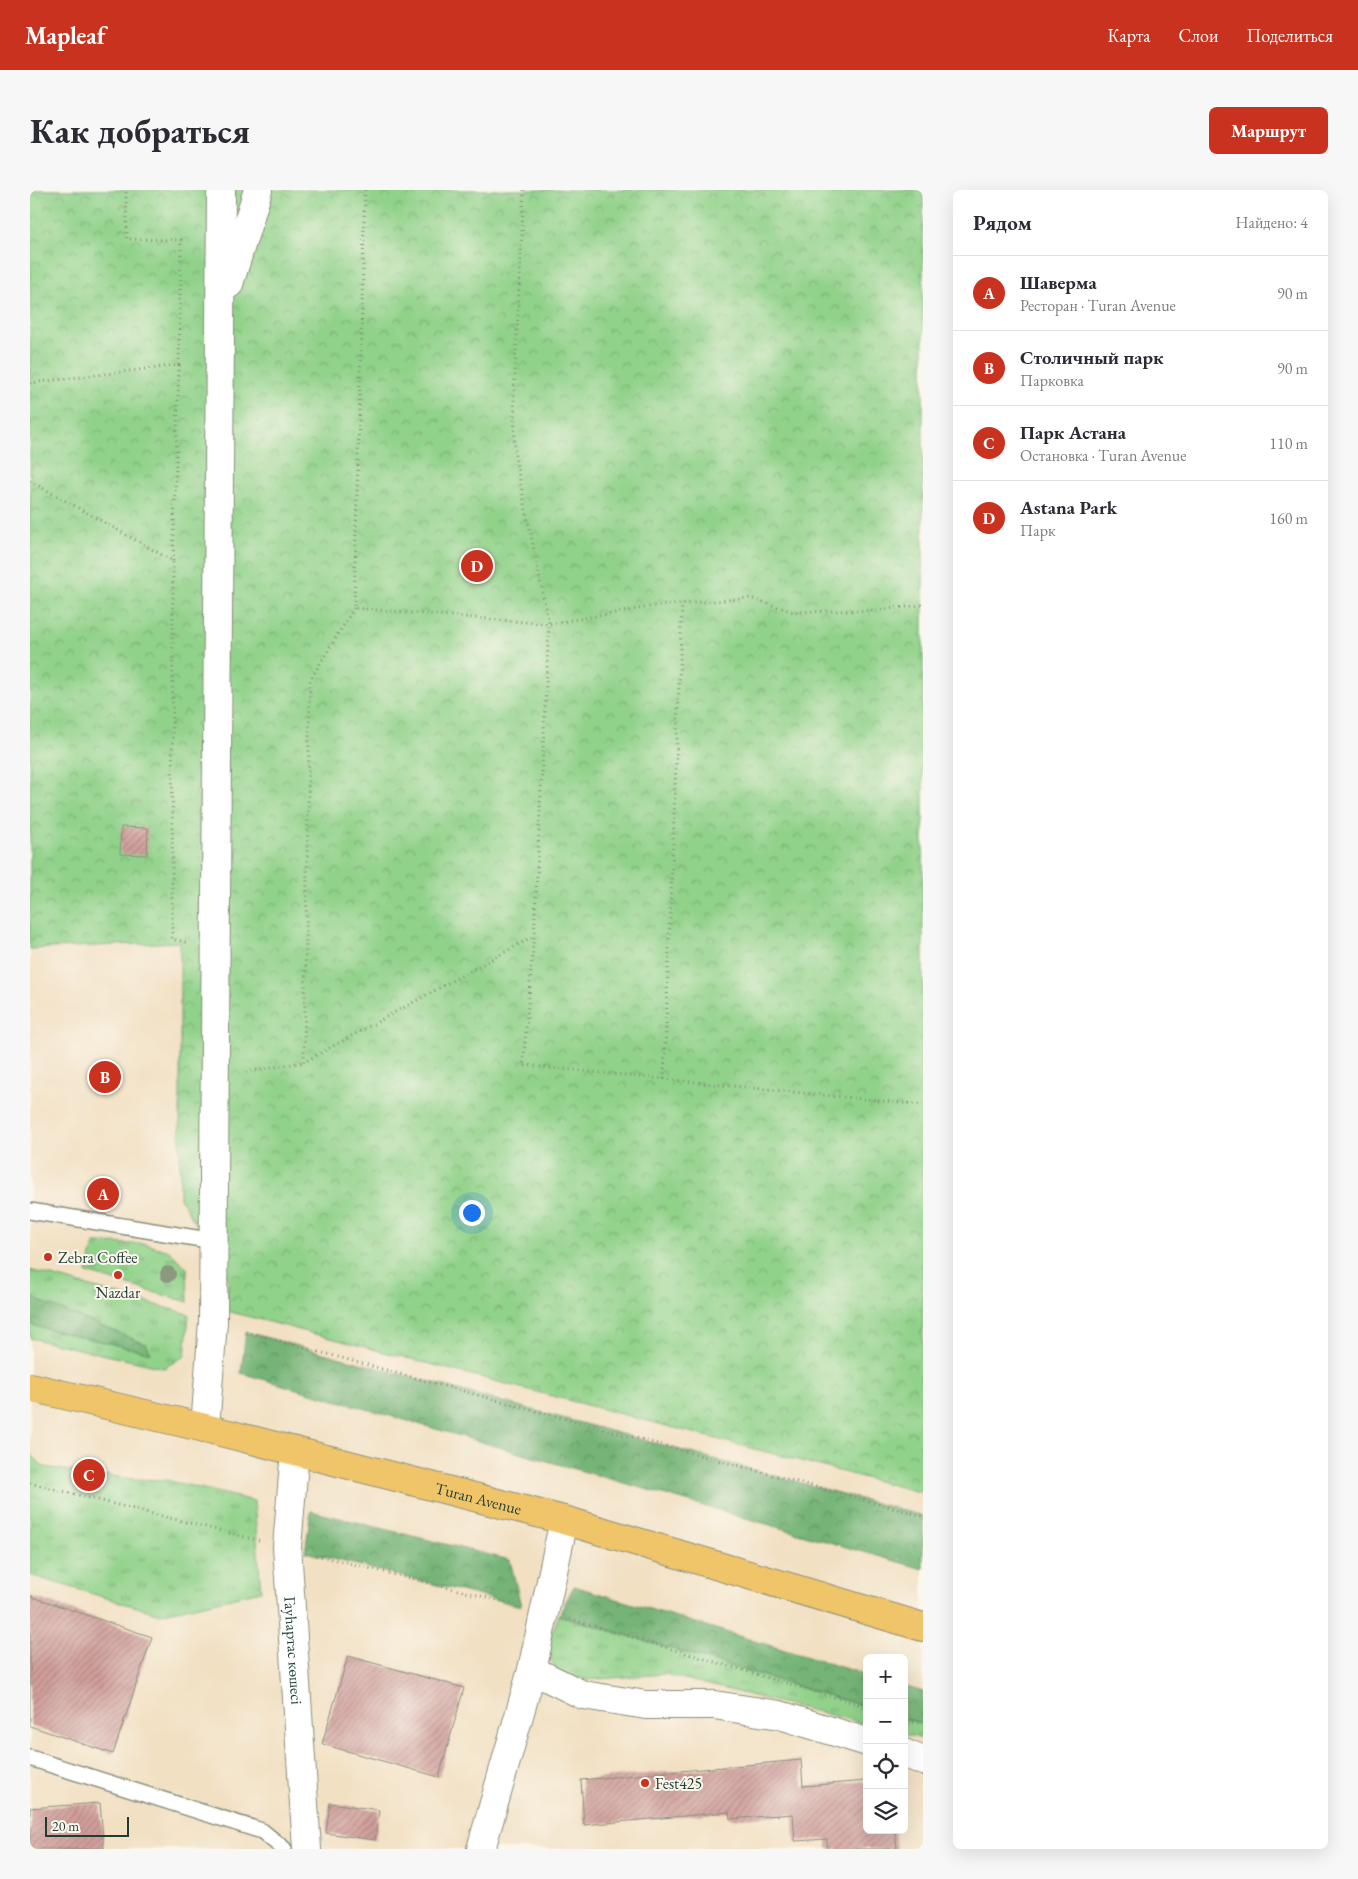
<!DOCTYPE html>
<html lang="ru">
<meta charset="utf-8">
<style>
body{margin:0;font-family:"EB Garamond",serif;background:#f7f7f7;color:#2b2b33}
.controls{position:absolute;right:15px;bottom:15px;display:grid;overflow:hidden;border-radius:8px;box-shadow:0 5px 20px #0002}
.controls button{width:45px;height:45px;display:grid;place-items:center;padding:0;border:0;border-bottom:1px solid #e1e1e2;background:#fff;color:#2b2b33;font:25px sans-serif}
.scale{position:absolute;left:15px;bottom:12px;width:84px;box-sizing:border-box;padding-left:5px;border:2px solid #1f3d34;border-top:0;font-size:14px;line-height:18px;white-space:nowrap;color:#1f3d34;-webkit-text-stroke:4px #fbf7ec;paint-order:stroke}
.you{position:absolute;left:441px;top:1022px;width:18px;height:18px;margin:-12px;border:4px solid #fff;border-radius:50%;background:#1a73e8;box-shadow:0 0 0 8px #1a73e833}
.badge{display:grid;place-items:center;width:32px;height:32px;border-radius:50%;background:#c8321e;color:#fff;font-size:16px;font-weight:700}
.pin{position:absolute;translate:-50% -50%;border:2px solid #fff;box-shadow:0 1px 5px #0006}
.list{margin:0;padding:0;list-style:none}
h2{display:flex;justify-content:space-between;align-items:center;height:65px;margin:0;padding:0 20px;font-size:21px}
h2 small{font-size:16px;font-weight:400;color:#7c7c81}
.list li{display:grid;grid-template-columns:32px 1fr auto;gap:15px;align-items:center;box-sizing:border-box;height:75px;padding:0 20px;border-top:1px solid #e1e1e2}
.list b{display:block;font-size:19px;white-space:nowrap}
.list p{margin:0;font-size:16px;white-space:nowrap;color:#7c7c81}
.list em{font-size:16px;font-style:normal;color:#7c7c81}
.icon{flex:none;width:28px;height:28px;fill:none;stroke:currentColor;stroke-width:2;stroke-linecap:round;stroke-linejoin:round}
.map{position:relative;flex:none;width:893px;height:1659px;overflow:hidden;border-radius:8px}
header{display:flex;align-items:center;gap:30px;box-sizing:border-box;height:70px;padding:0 25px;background:#c8321e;color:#fff}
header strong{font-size:24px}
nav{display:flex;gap:28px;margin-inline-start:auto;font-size:18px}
.intro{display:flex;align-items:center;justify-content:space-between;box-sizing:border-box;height:120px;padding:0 30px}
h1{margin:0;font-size:35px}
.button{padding:12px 22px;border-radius:8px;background:#c8321e;color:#fff;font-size:18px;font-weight:700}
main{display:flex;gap:30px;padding:0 30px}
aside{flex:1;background:#fff;border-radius:8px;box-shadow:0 5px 20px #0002}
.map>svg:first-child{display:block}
</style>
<header>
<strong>Mapleaf</strong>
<nav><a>Карта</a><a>Слои</a><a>Поделиться</a></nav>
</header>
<div class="intro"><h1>Как добраться</h1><a class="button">Маршрут</a></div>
<main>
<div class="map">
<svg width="893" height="1659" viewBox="0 0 893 1659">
<defs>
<pattern id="grass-tufts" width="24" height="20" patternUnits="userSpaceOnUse" patternTransform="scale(1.25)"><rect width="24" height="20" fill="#91d28a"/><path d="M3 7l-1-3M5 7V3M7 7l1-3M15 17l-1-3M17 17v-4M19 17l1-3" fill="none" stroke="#76ac72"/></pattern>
<pattern id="forest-crowns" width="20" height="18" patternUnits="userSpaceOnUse" patternTransform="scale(1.25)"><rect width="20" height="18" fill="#74b476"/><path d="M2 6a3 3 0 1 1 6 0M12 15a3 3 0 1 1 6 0" fill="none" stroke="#5f9462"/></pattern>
<pattern id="park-crowns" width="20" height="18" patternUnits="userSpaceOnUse" patternTransform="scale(1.25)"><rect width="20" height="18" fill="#91d28a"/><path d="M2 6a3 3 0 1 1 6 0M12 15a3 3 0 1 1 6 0" fill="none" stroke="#76ac72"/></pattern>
<pattern id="building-hatch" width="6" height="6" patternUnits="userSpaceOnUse" patternTransform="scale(1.25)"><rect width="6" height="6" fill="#d19f9b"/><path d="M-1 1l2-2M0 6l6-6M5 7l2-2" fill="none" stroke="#a9837f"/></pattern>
</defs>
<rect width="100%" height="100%" fill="#fbf7ec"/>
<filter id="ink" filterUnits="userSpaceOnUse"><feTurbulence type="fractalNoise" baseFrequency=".02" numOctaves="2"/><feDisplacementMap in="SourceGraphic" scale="10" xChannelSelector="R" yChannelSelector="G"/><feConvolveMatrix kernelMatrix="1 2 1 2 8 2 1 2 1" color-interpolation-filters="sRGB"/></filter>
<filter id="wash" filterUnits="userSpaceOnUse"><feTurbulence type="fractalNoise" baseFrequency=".0096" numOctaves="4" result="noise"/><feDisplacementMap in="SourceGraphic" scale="20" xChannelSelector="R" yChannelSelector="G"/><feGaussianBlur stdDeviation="1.12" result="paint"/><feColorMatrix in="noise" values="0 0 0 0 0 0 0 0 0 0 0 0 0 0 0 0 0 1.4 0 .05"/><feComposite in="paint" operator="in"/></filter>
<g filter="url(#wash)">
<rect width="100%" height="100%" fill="#f2e0c3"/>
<g fill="url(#grass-tufts)" stroke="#58885f">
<path d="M64 1053 116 1054 139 1061 157 1078 158 1112 57 1083Z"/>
<path d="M0 1080 159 1124 155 1166 134 1178 0 1148Z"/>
<path d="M0 1263 14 1277 102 1289 136 1290 224 1311 231 1401 130 1424 0 1385Z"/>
<path d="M529 1425 837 1517V1534L634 1484 557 1490 528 1483 516 1457Z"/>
<path d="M874 1528 893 1534V1549L874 1544Z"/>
</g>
<g fill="url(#forest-crowns)" stroke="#4a7855">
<path d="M0 1107 116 1154 121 1163 0 1135Z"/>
<path d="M216 1142 893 1326V1379L211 1183Z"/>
<path d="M281 1321 480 1370 491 1416 275 1362Z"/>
<path d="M544 1396 837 1485V1517L529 1425Z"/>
<path d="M874 1496 893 1502V1534L874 1528Z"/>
</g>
<path fill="url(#park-crowns)" stroke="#58885f" d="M0 0H893V1303L197 1121 198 1088 150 1008V752L0 759Z"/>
<g id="blocks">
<g fill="url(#building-hatch)">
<path d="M91 637 118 638 117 665 90 664Z"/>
<path d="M0 1406 122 1447 83 1564 0 1536Z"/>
<path d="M318 1466 434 1498 409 1587 292 1554Z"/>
<path d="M771 1570 773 1596 837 1591V1640H865L867 1659H797V1649L765 1651 763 1624 700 1629 699 1622 554 1635 551 1590Z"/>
<path d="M70 1613 74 1659H0V1618Z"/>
<path d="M300 1613 349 1620 345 1650 296 1643Z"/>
</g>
</g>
</g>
<g filter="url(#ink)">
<use href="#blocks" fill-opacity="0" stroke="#888e7c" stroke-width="1"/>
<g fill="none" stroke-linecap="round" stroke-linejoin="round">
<g stroke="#888e7c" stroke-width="18">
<g id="service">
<path d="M0 1021 184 1051"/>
<path d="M0 1568 232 1641 254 1659"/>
</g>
</g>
<g stroke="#888e7c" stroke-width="30">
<g id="minor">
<path d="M199 94 228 0"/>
<path d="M175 1238 183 1132 191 0"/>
<path id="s1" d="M265 1261 257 1357 277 1659"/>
<path d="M502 1480 553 1505 616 1515H684L750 1525 837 1552"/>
<path d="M874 1563 893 1571"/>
<path d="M451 1659 502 1480 534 1330"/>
</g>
</g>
<g stroke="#888e7c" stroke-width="30">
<g id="primary">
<path id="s2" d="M0 1197 175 1238 534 1330 893 1437"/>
</g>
</g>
<g stroke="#888e7c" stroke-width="3" stroke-dasharray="1 4" stroke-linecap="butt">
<path d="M335 0 324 418 519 434 625 416 720 408 764 422 849 420 893 415"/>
<path d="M494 0 484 204 485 266 519 434 504 746"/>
<path d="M0 193 149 175 151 50 97 49 96 0"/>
<path d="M0 291 143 371 142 749 159 753"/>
<path d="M143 371 149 175"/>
<path d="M324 418 280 490 274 872 504 746 493 875 893 915"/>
<path d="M216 882 274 872"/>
<path d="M634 889 652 414"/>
<path d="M216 1142 893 1326"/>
<path d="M0 1293 231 1351"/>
<path d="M286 1365 488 1415"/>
<path d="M540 1429 837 1517"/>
<path d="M874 1528 893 1534"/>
</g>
<use href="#service" stroke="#fff" stroke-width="15"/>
<use href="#minor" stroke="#fff" stroke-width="28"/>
<use href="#primary" stroke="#f0c469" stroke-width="28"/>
</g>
<circle fill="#8b977e" cx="138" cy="1084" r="8"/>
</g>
<g fill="#c8321e" stroke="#fbf7ec" stroke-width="2">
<circle cx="18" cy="1067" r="5"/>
<circle cx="88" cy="1085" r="5"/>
<circle cx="615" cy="1593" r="5"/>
</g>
<g text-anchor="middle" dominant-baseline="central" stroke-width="4" stroke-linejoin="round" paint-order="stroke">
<g font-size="16" fill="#1f3d34" stroke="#fbf7ec" text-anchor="start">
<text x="28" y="1067">Zebra Coffee</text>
<text x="88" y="1102" text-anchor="middle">Nazdar</text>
<text x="625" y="1593">Fest425</text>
</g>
<g font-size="16" fill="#1f3d34" stroke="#fbf7ec">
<text stroke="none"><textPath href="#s2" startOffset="462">Turan Avenue</textPath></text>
<text stroke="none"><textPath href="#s1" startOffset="200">Гауhартас көшесі</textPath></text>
</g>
</g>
</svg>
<div class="controls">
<button>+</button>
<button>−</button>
<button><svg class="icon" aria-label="locate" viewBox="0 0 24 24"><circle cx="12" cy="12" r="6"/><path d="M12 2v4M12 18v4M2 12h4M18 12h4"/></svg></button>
<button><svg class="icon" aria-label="layers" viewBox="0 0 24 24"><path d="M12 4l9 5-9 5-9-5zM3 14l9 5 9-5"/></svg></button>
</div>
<div class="scale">20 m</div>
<div class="you"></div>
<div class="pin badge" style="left:73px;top:1004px">A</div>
<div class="pin badge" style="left:75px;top:887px">B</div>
<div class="pin badge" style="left:59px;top:1285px">C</div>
<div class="pin badge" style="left:447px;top:376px">D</div>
</div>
<aside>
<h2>Рядом<small>Найдено: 4</small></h2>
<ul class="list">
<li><span class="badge">A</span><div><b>Шаверма</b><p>Ресторан · Turan Avenue</p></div><em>90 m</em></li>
<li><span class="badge">B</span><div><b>Столичный парк</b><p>Парковка</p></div><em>90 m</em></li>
<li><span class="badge">C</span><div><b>Парк Астана</b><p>Остановка · Turan Avenue</p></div><em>110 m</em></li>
<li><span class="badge">D</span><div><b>Astana Park</b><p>Парк</p></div><em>160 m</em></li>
</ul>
</aside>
</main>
